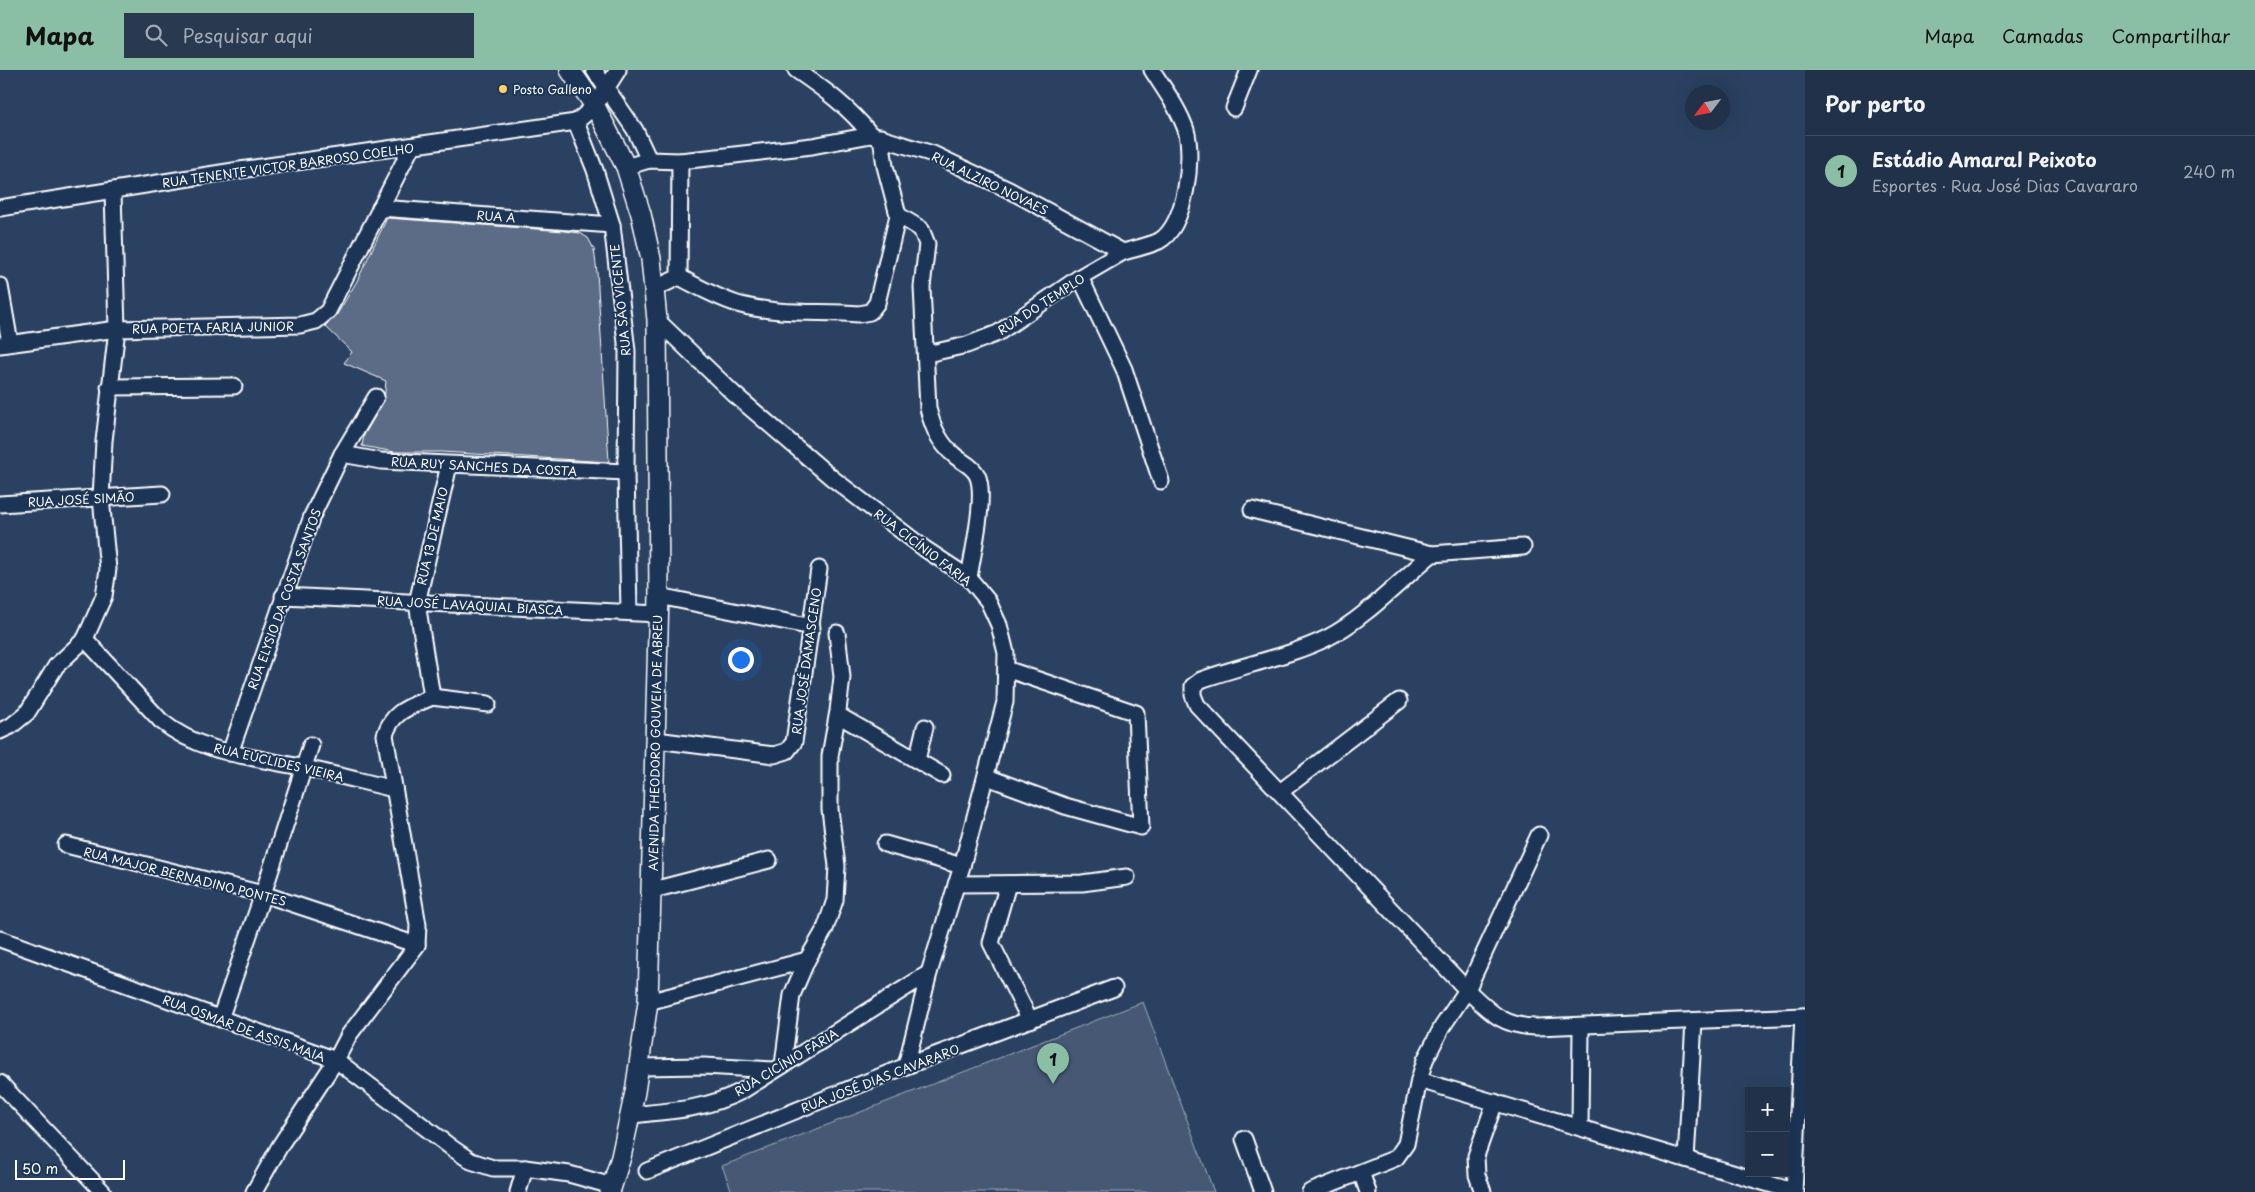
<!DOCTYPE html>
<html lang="pt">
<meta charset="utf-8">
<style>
body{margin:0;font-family:"Playpen Sans",sans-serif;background:#283950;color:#f1f3f6}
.controls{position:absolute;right:15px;bottom:15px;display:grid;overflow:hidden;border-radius:0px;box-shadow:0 5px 20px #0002}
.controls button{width:45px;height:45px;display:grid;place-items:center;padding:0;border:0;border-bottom:1px solid #3d4c61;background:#203149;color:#f1f3f6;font:25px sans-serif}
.compass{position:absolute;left:1685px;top:15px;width:45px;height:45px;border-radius:50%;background:#203149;box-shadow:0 5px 20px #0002;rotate:238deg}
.scale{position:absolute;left:15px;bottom:12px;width:110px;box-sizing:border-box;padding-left:5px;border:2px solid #fff;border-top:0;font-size:14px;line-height:18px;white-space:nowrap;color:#fff;-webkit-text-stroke:4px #1d3557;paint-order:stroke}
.you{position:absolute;left:740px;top:589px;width:18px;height:18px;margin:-12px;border:4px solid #fff;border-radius:50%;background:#1a73e8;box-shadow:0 0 0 8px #1a73e833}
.badge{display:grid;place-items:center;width:32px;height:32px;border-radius:50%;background:#8abfa5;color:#111;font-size:16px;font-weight:700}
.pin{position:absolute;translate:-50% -41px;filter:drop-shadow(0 1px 2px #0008)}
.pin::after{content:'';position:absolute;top:26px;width:18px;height:15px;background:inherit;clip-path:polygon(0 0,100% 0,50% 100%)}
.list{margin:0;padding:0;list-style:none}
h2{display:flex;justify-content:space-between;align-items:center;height:65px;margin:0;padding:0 20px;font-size:21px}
h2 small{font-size:16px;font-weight:400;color:#a2a9b4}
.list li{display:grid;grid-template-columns:32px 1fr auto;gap:15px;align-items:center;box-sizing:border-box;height:70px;padding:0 20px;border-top:1px solid #3d4c61}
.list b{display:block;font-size:19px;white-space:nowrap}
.list p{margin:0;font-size:16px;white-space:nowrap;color:#a2a9b4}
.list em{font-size:16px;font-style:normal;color:#a2a9b4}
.icon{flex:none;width:28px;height:28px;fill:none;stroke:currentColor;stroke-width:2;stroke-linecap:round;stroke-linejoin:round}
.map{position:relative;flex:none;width:1805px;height:1122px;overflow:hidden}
header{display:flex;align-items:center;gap:30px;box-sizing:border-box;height:70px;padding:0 25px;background:#8abfa5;color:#111}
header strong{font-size:24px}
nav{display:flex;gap:28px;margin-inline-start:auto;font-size:18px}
.search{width:350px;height:45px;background:#283950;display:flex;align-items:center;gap:12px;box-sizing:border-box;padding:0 18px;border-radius:0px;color:#a2a9b4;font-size:19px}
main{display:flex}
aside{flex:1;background:#203149}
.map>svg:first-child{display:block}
</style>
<header>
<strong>Mapa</strong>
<div class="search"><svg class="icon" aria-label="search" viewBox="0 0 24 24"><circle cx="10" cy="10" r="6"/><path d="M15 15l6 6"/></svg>Pesquisar aqui</div>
<nav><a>Mapa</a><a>Camadas</a><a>Compartilhar</a></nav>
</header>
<main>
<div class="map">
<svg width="1805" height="1122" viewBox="0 0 1805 1122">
<rect width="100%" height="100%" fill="#2a4161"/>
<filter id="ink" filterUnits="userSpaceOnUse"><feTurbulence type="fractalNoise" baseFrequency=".02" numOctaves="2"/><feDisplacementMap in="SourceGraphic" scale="10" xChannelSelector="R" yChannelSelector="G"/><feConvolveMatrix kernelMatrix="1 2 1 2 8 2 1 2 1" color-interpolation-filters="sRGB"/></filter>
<g filter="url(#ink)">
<path fill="#465975" stroke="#a2acba" d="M1143 932 1214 1122H732L722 1096Z"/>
<path fill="#5b6c86" stroke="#fff" d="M387 148 564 161 580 163 588 168 594 179 597 202 609 392 441 382H395L362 376 364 365 384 331 386 311 344 293 352 282 325 256 336 246 357 211Z"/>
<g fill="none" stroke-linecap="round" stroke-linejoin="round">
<g stroke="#fff" stroke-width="19">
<g id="minor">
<path d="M594 0 635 60 649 90"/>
<path d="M618 0 595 36 576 52 595 100 612 155 627 281 626 402 629 542"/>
<path d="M796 0C824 19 850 38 871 65"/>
<path d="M1234 38 1249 0"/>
<path d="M626 97 649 90 680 91 726 86 812 76 871 65 933 84 1009 120 1123 182C1134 179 1148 176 1159 171 1186 156 1194 87 1186 60 1179 39 1164 19 1152 0"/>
<path d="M0 138 240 100 576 52"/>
<path d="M380 138 612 155"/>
<path d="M898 145 921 159 927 174 922 217 928 338C932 356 939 373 954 385 961 392 972 395 977 405 987 424 972 486 969 508"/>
<path d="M679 207C699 217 719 229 741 235 779 245 821 241 859 244L870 242 877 233 898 145 885 96 881 67"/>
<path d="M1080 207 1124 299 1161 411"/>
<path d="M0 216 10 273"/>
<path d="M654 219 679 207 680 91"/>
<path d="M657 250 734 324 832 408 925 479 969 508 988 531 999 555 1006 583 1005 632 962 796 929 903 906 996"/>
<path d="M0 275 117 259 300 255 316 251 328 241 412 76"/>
<path d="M927 284 967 275 998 263 1080 207 1123 182"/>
<path d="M109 317 234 316"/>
<path d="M342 384 381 391 626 402"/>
<path d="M0 434 162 424"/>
<path d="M1252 440 1432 484 1523 477"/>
<path d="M1432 484C1401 510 1363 550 1327 568 1288 587 1242 595 1201 610L1193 616V625L1197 635 1467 920C1490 942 1503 957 1537 957L1805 946"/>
<path d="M283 526 658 544"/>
<path d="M659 526 812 557"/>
<path d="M85 569 161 651C201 684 256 687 305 698 334 704 364 712 394 719"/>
<path d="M432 627 417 533 449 395"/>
<path d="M432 627 488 634"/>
<path d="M838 645 942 705"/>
<path d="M0 661 11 656 27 643 56 596 85 569 104 526 108 499 101 428 104 371 117 259 113 122"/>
<path d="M656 670 774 685 787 681 794 672 819 499"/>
<path d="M230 683 312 446 342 384 376 327"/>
<path d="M917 690 925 657"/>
<path d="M987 707 1065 736 1141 757 1136 643 1006 599"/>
<path d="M1280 722 1399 631"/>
<path d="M885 774 962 796"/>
<path d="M66 775 263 824 417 875"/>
<path d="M956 814 1082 813 1127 807"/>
<path d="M1008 814 991 873 1030 950"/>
<path d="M653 820 769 790"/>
<path d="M0 869 336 990 452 1078 471 1091 493 1098H525L569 1104 612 1116"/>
<path d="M648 932 807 890"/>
<path d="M220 949 263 824 311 675"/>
<path d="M783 995 792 925 807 890 825 859 835 830 837 796 830 739V686L838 641 842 607 837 563"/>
<path d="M640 997 704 996 773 1000"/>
<path d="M1419 1010 1796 1122"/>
<path d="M0 1013 103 1122"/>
<path d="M630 1045C671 1041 704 1040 742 1021L929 903"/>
<path d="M1580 1057 1581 956"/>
<path d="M1244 1069 1263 1122"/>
<path d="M1686 1089 1694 951"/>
<path d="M647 1101 906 996 1114 918"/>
<path d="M1361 1102 1368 1122"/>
<path d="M254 1122 281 1074 336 990 349 965 417 875 418 855 385 665C393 640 410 637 432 627"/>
<path d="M518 1122 525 1098"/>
<path d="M1310 1122 1396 1088 1406 1074 1419 1010 1425 990 1442 957 1467 920 1539 765"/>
<path d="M1483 1122 1477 1105 1476 1086 1495 1032"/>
<path d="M1794 1122 1803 946"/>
</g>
</g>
<g stroke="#fff" stroke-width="22">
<path id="major" d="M570 0 595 36 626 97 641 144 651 189 657 250 659 526 648 932 635 1022 621 1087 610 1122"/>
</g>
<use href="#minor" stroke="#1d3557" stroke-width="15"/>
<use href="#major" stroke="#1d3557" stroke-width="19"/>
</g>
</g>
<circle fill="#ffd166" stroke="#1d3557" stroke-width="2" cx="503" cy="19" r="5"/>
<g text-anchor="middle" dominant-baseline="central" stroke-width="4" stroke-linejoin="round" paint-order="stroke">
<g font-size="12" fill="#fff" stroke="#1d3557" text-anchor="start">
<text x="513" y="19">Posto Galleno</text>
</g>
<g font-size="12" fill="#fff" stroke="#1d3557">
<text transform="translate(288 95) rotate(-8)">RUA TENENTE VICTOR BARROSO COELHO</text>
<text transform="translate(990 113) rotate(26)">RUA ALZIRO NOVAES</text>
<text transform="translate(496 146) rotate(4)">RUA A</text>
<text transform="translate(620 230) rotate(-96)">RUA SÃO VICENTE</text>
<text transform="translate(1041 234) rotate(-33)">RUA DO TEMPLO</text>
<text transform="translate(213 257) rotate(-1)">RUA POETA FARIA JUNIOR</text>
<text transform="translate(484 396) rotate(3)">RUA RUY SANCHES DA COSTA</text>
<text transform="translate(81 429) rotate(-3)">RUA JOSÉ SIMÃO</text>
<text transform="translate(432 466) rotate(-77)">RUA 13 DE MAIO</text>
<text transform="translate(923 477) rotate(37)">RUA CICÍNIO FARIA</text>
<text transform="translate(284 529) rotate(-70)">RUA ELYSIO DA COSTA SANTOS</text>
<text transform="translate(470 535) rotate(3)">RUA JOSÉ LAVAQUIAL BIASCA</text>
<text transform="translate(806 591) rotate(-82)">RUA JOSÉ DAMASCENO</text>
<text transform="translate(655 673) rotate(-89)">AVENIDA THEODORO GOUVEIA DE ABREU</text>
<text transform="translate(279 692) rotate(13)">RUA EUCLIDES VIEIRA</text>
<text transform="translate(185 806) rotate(14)">RUA MAJOR BERNADINO PONTES</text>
<text transform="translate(244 958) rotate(20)">RUA OSMAR DE ASSIS MAIA</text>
<text transform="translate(786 992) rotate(-31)">RUA CICÍNIO FARIA</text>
<text transform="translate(880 1008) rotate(-21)">RUA JOSÉ DIAS CAVARARO</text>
</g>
</g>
</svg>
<div class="controls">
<button>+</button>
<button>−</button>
</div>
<svg class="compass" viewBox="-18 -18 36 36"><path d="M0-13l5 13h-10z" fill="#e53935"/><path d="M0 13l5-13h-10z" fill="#a2a9b4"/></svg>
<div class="scale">50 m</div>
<div class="you"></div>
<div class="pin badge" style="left:1053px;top:1014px">1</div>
</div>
<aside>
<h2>Por perto<small></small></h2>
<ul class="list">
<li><span class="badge">1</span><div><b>Estádio Amaral Peixoto</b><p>Esportes · Rua José Dias Cavararo</p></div><em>240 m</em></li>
</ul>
</aside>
</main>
